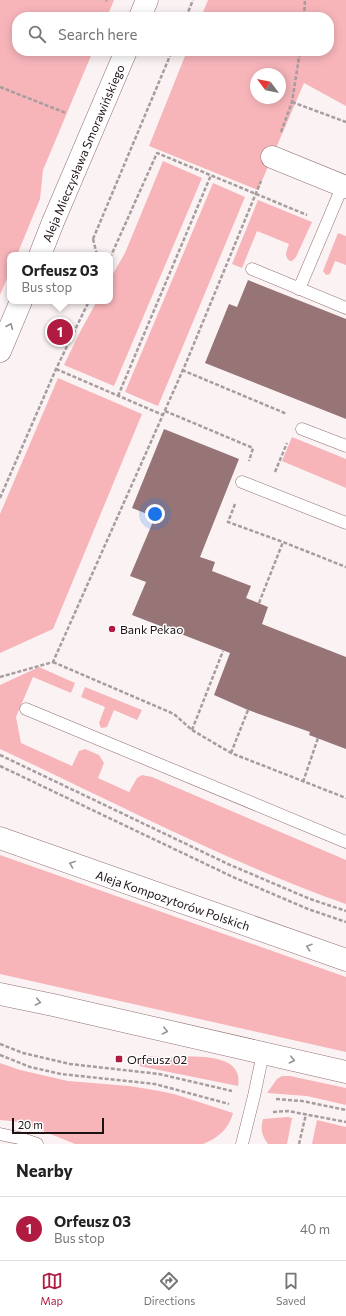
<!DOCTYPE html>
<meta charset="utf-8">
<style>
body{margin:0;font-family:Commissioner,sans-serif;background:#f2f2f2;color:#222}
.compass{position:absolute;left:250px;top:68px;width:36px;height:36px;border-radius:50%;background:#fff;box-shadow:0 2px 10px #0003;rotate:302deg}
.scale{position:absolute;left:12px;bottom:10px;width:92px;box-sizing:border-box;padding-left:4px;border:2px solid #1d1112;border-top:0;font-size:11px;line-height:14px;white-space:nowrap;color:#1d1112;-webkit-text-stroke:3px #fff;paint-order:stroke}
.you{position:absolute;left:155px;top:514px;width:14px;height:14px;margin:-10px;border:3px solid #fff;border-radius:50%;background:#1a73e8;box-shadow:0 0 0 6px #1a73e833}
.badge{display:grid;place-items:center;width:26px;height:26px;border-radius:50%;background:#af1b41;color:#fff;font-size:13px;font-weight:700}
.pin{position:absolute;translate:-50% -50%;border:2px solid #fff;box-shadow:0 1px 4px #0006}
.popup{position:absolute;left:7px;top:252px;width:106px;height:52px;box-sizing:border-box;display:grid;place-content:center;border-radius:8px;background:#fff;filter:drop-shadow(0 1px 3px #0005);font-size:13px;white-space:nowrap;color:#767676}
.popup b{font-size:15px;color:#222}
.popup::after{content:'';position:absolute;left:50%;top:100%;margin-left:-8px;border:8px solid transparent;border-top-color:#fff}
.list{margin:0;padding:0;list-style:none}
h2{display:flex;justify-content:space-between;align-items:center;height:52px;margin:0;padding:0 16px;font-size:17px}
h2 small{font-size:13px;font-weight:400;color:#767676}
.list li{display:grid;grid-template-columns:26px 1fr auto;gap:12px;align-items:center;box-sizing:border-box;height:64px;padding:0 16px;border-top:1px solid #e0e0e0}
.list b{display:block;font-size:15px;white-space:nowrap}
.list p{margin:0;font-size:13px;white-space:nowrap;color:#767676}
.list em{font-size:13px;font-style:normal;color:#767676}
.icon{flex:none;width:22px;height:22px;fill:none;stroke:currentColor;stroke-width:2;stroke-linecap:round;stroke-linejoin:round}
.map{position:relative;flex:none;width:346px;height:1144px;overflow:hidden}
.search{position:absolute;background:#fff;box-shadow:0 2px 10px #0003;left:12px;right:12px;top:12px;height:44px;display:flex;align-items:center;gap:10px;box-sizing:border-box;padding:0 14px;border-radius:16px;color:#767676;font-size:15px}
.sheet{height:116px;background:#fff}
nav{display:flex;justify-content:space-around;align-items:center;box-sizing:border-box;height:56px;border-top:1px solid #e0e0e0;background:#fff;font-size:11px;color:#767676}
nav a{display:grid;justify-items:center;gap:2px}
nav .on{color:#af1b41}
.map>svg:first-child{display:block}
</style>
<div class="map">
<svg width="346" height="1144" viewBox="0 0 346 1144">
<rect width="100%" height="100%" fill="#fbf3f3"/>
<g fill="#f7b5ba" fill-rule="evenodd">
<path d="M0 0H114L107 17H17V51H93L43 170 40 199 17 255H10V271L0 295Z"/>
<path d="M208 0H346V106L304 83 258 190 149 146 187 51H329V17H201ZM256 74H280V98H256Z"/>
<path d="M163 161 202 178 114 386 64 365 80 332 97 301H110V279L125 253Z"/>
<path d="M213 183 245 197 158 406 125 392Z"/>
<path d="M258 200 312 222 296 257 292 261H290C283 256 287 250 289 244L257 231 242 268 232 264Z"/>
<path d="M338 233 346 236V265L335 261 330 274 326 275 323 271Z"/>
<path d="M58 378 142 414 53 629 0 653V514Z"/>
<path d="M292 437 346 459V488L282 461Z"/>
<path d="M39 667 75 683 71 693 33 677 16 717 21 743 72 766 79 751 85 749 99 755 104 763 98 778 129 792 137 778 142 775 152 777 346 860V904C227 862 114 802 0 749V685Z"/>
<path d="M85 687 142 710 137 720 114 710 107 727 101 728 99 723 105 707 81 697Z"/>
<path d="M0 855 346 977V1052L0 974Z"/>
<path d="M141 1056C149 1056 157 1057 166 1057 187 1057 245 1050 238 1086L139 1066Z"/>
<path d="M0 1063 20 1070 68 1081 129 1086 154 1090 174 1094 233 1113C229 1129 218 1138 203 1144H75L21 1122 0 1120Z"/>
<path d="M282 1076H290L346 1088V1105L307 1096 267 1093 277 1079Z"/>
<path d="M288 1117 292 1118 287 1144H268C262 1136 260 1129 263 1119Z"/>
<path d="M317 1120 346 1127V1144H312Z"/>
</g>
<g fill="#977577">
<path d="M248 280 346 319V419L205 363 229 304 237 307Z"/>
<path d="M164 429 239 459 200 557 215 562 212 571 251 586 246 598 268 607 262 624 346 657V749L309 735 310 732 248 710 214 695 230 653 132 615 146 582 130 576 155 517 132 508Z"/>
</g>
<g fill="none" stroke-linecap="round" stroke-linejoin="round">
<g stroke="#906f71" stroke-width="13">
<g id="service">
<path d="M252 269 346 308"/>
<path d="M299 289 343 185"/>
<path d="M302 429 346 446"/>
<path d="M242 482 346 523"/>
<path d="M26 709 346 842"/>
<path d="M0 1134 19 1138 37 1144"/>
<path d="M242 1144 254 1096 263 1053"/>
</g>
</g>
<g stroke="#906f71" stroke-width="23">
<path id="minor" d="M272 157 346 187"/>
</g>
<g stroke="#906f71" stroke-width="23">
<g id="tertiary">
<path d="M0 838 346 960"/>
<path d="M0 994 53 1005 346 1072"/>
</g>
</g>
<g stroke="#906f71" stroke-width="23">
<g id="secondary">
<path d="M140 17 147 0"/>
<path d="M40 255 53 222"/>
<path d="M0 351 21 301"/>
</g>
</g>
<g stroke="#a79d9e" stroke-width="2.5" stroke-dasharray="4 2" stroke-linecap="butt">
<path d="M106 0 107 1"/>
<path d="M186 17 193 0"/>
<path d="M304 17 305 0"/>
<path d="M0 87 66 113"/>
<path d="M292 102 346 122"/>
<path d="M281 132 292 102 300 51"/>
<path d="M93 239 97 255"/>
<path d="M110 258 157 153 307 215"/>
<path d="M56 369 163 415"/>
<path d="M182 370 287 414"/>
<path d="M118 396 211 175"/>
<path d="M165 411 253 448 249 461"/>
<path d="M275 472 287 443"/>
<path d="M0 498 56 369 89 301"/>
<path d="M235 504 228 522 283 542"/>
<path d="M259 603 283 542 346 567"/>
<path d="M53 662 174 714 192 730 231 753 346 798"/>
<path d="M0 677 53 662 186 363 261 181"/>
<path d="M192 730 223 651"/>
<path d="M231 753 248 710"/>
<path d="M0 755 228 864 310 899 346 911"/>
<path d="M0 766 233 877 308 909 346 922"/>
<path d="M303 782 318 738"/>
<path d="M0 1044 23 1053 70 1064 159 1074 232 1091"/>
<path d="M0 1055 30 1067 61 1074 155 1084 229 1104"/>
<path d="M276 1099 302 1101 346 1110"/>
<path d="M273 1112 288 1111 346 1122"/>
<path d="M299 1144 306 1114"/>
</g>
<use href="#service" stroke="#fff" stroke-width="12"/>
<use href="#minor" stroke="#fff" stroke-width="22"/>
<use href="#tertiary" stroke="#fff" stroke-width="22"/>
<use href="#secondary" stroke="#fff" stroke-width="22"/>
<g stroke="#906f71" stroke-width="23" stroke-linecap="butt">
<path id="secondary-bridge" d="M53 222 126 51"/>
</g>
<path stroke="#a79d9e" stroke-width="2.5" stroke-dasharray="4 2" stroke-linecap="butt" d="M93 239 172 51"/>
<use href="#secondary-bridge" stroke="#fff" stroke-width="22"/>
</g>
<defs><path id="oneway-chevron" d="M-2-3.5L2.5 0L-2 3.5" fill="none" stroke-width="1.6" stroke-linecap="round" stroke-linejoin="round"/></defs>
<g stroke="#999494">
<use href="#oneway-chevron" transform="translate(10 326) rotate(-67)"/>
<use href="#oneway-chevron" transform="translate(72 864) rotate(-160)"/>
<use href="#oneway-chevron" transform="translate(309 947) rotate(-161)"/>
<use href="#oneway-chevron" transform="translate(38 1002) rotate(12)"/>
<use href="#oneway-chevron" transform="translate(165 1031) rotate(13)"/>
<use href="#oneway-chevron" transform="translate(292 1060) rotate(13)"/>
</g>
<g fill="#af1b41" stroke="#fff" stroke-width="1.5">
<circle cx="112" cy="629" r="4"/>
<rect x="115" y="1055" width="8" height="8" rx="2"/>
</g>
<g text-anchor="middle" dominant-baseline="central" stroke-width="3" stroke-linejoin="round" paint-order="stroke">
<g font-size="12" fill="#1d1112" stroke="#fff">
<text transform="translate(83 153) rotate(-67)">Aleja Mieczysława Smorawińskiego</text>
<text transform="translate(173 900) rotate(19)">Aleja Kompozytorów Polskich</text>
</g>
<g font-size="12" fill="#1d1112" stroke="#fff" text-anchor="start">
<text x="120" y="629">Bank Pekao</text>
<text x="127" y="1059">Orfeusz 02</text>
</g>
</g>
</svg>
<svg class="compass" viewBox="-18 -18 36 36"><path d="M0-13l5 13h-10z" fill="#e53935"/><path d="M0 13l5-13h-10z" fill="#767676"/></svg>
<div class="scale">20 m</div>
<div class="you"></div>
<div class="pin badge" style="left:60px;top:332px">1</div>
<div class="popup"><b>Orfeusz 03</b>Bus stop</div>
<div class="search"><svg class="icon" aria-label="search" viewBox="0 0 24 24"><circle cx="10" cy="10" r="6"/><path d="M15 15l6 6"/></svg>Search here</div>
</div>
<section class="sheet">
<h2>Nearby<small></small></h2>
<ul class="list">
<li><span class="badge">1</span><div><b>Orfeusz 03</b><p>Bus stop</p></div><em>40 m</em></li>
</ul>
</section>
<nav>
<a class="on"><svg class="icon" aria-label="map" viewBox="0 0 24 24"><path d="M3 6l6-2 6 2 6-2v14l-6 2-6-2-6 2zM9 4v14M15 6v14"/></svg>Map</a>
<a><svg class="icon" aria-label="directions" viewBox="0 0 24 24"><path d="M12 3l9 9-9 9-9-9zM9 14v-3h6M13 9l2 2-2 2"/></svg>Directions</a>
<a><svg class="icon" aria-label="saved" viewBox="0 0 24 24"><path d="M7 4h10v16l-5-4-5 4z"/></svg>Saved</a>
</nav>
